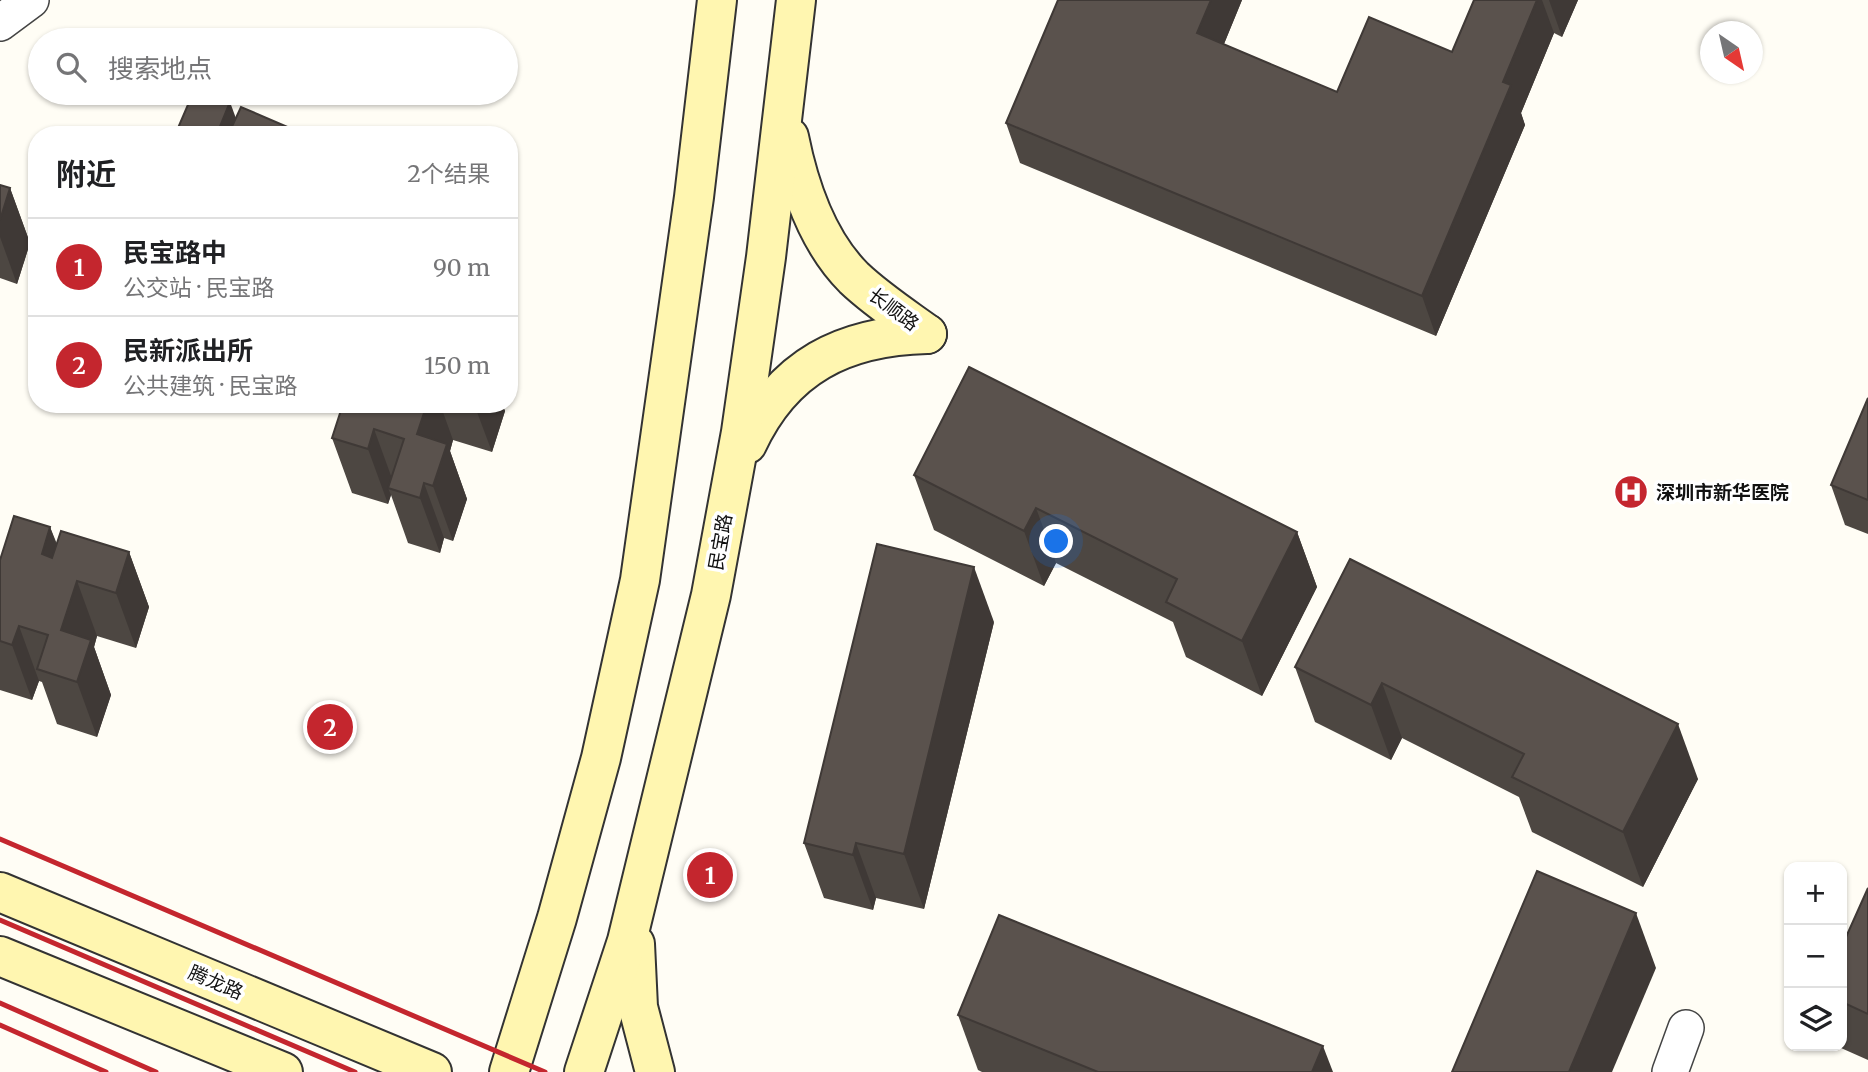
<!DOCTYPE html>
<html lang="zh">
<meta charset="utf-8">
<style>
body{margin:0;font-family:Merriweather,"Noto Sans SC",serif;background:#f2f2f2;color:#202124}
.controls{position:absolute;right:21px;bottom:21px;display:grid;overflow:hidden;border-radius:14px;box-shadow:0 2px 5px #0004}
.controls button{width:63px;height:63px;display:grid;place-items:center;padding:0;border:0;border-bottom:2px solid #e0e0e0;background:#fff;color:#202124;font:35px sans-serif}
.compass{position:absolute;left:1700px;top:21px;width:63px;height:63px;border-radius:50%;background:#fff;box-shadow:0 2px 5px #0004;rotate:146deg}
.you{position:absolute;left:1057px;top:542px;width:24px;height:24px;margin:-18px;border:5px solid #fff;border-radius:50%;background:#1a73e8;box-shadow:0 0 0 10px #1a73e833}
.badge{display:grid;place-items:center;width:46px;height:46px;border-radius:50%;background:#c4262e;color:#fff;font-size:23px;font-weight:700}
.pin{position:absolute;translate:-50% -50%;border:4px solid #fff;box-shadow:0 2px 7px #0006}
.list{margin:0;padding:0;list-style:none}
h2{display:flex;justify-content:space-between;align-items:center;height:91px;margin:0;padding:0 28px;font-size:30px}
h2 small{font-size:23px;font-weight:400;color:#757577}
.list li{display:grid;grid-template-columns:46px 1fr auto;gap:21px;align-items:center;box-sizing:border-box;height:98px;padding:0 28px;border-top:2px solid #e0e0e0}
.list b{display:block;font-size:26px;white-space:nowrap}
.list p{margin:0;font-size:23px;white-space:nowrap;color:#757577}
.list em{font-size:23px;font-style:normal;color:#757577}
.icon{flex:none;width:38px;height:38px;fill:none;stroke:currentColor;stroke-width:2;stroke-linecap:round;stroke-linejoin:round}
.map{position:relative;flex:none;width:1868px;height:1072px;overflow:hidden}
.search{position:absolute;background:#fff;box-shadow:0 2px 5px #0004;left:28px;top:28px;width:490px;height:77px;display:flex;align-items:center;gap:18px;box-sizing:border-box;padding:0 24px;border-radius:38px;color:#757577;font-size:26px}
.panel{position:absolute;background:#fff;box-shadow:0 2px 5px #0004;left:28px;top:126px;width:490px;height:287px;border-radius:28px}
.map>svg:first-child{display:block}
</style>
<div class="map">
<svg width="1868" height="1072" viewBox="0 0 1868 1072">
<rect width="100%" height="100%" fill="#fffdf5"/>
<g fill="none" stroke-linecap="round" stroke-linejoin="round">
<g stroke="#444" stroke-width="38">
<g id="street">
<path d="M0 23 31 0"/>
<path d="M1670 1072 1686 1028"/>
</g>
</g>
<g stroke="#333" stroke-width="42">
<g id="secondary">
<path d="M789 137C799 187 817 241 854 278 876 299 902 316 927 334"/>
<path d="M747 444C783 366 844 336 927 334"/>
<path d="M0 892 432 1072"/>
<path d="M635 944 638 1007 655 1072"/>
<path d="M0 956 283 1072"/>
<path d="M509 1072 557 918 601 758 640 580 694 197 717 0"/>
<path d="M584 1072 627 941 711 595 741 432 766 257 796 0"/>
</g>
</g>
<use href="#street" stroke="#fff" stroke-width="35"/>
<use href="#secondary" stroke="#fff6b0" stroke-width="38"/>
<g stroke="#c4262e" stroke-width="5">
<path d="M0 839 545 1072"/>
<path d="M0 920 355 1072"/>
<path d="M0 1003 156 1072"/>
<path d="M0 1025 106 1072"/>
</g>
</g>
<g fill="#4d4742">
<path d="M1058 0H1242L1224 44 1337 92 1452 52 1474 0H1578L1562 37 1554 33 1521 113 1525 125 1436 336 1020 163 1006 123Z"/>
<path d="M0 185 10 188 30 243 17 284 0 278Z"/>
<path d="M1868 398V534L1845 525 1831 485Z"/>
<path d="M343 404H502L505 411 492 452 453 440 450 451 467 499 453 541 444 538 440 553 408 543 391 495 388 504 352 493 332 438Z"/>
<path d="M914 475 1297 532 1317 587 1262 696 1186 657 1173 622 1056 563 1044 586 934 530Z"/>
<path d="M50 527 57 544 129 552 149 607 136 648 97 636 94 647 111 695 97 737 57 724 42 682 39 681 32 700 0 690V560Z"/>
<path d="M1350 559 1698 779 1643 887 1532 832 1519 797 1402 738 1391 760 1315 722 1295 667Z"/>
<path d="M994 622 924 909 876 898 873 910 824 898 804 843Z"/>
<path d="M1868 888V1060L1841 1048 1840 1046H1842V946Z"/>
<path d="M958 1015 1333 1072H982L978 1070Z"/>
</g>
<g fill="#3f3936">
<path d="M1211 0H1242L1212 73 1197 33Z"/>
<path d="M1537 0H1542L1554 33 1521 113 1525 125 1436 336 1422 296 1503 82Z"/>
<path d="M1549 0H1578L1562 37Z"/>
<path d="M230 102 242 135H221L219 129Z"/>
<path d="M10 188 30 243 17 284 0 237V220Z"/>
<path d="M427 404H440L453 440 450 451 467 499 453 541 433 486 417 434Z"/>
<path d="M474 404H502L505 411 492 452Z"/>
<path d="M374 429 394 484 388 488 391 495 388 504 368 449Z"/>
<path d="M424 483 444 538 440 553 420 498Z"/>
<path d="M1036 508 1056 563 1044 586 1024 531Z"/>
<path d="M50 527 70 582 42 554Z"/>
<path d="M1297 532 1317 587 1262 696 1242 641Z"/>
<path d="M129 552 149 607 136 648 116 593Z"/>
<path d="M974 567 994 622 924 909 904 854Z"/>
<path d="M77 581 97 636 94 647 111 695 97 737 77 682 61 630Z"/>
<path d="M19 626 39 681 32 700 12 645Z"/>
<path d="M1382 683 1402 738 1391 760 1371 705Z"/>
<path d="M1678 724 1698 779 1643 887 1623 832Z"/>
<path d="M856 843 876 898 873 910 853 855Z"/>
<path d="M1636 913 1656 968 1612 1072H1569Z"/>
<path d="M1323 1046 1333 1072H1312Z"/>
</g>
<g fill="#5a524d" stroke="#3f3936" stroke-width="2">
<path d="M1058 0H1211L1197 33 1337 92 1369 17 1452 52 1474 0H1537L1503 82 1511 85 1422 296 1006 123Z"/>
<path d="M193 93H208L230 102 219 129 229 133 241 107 306 135H175Z"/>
<path d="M0 185 10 188 0 220Z"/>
<path d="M969 367 1297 532 1242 641 1166 602 1177 579 1036 508 1024 531 914 475Z"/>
<path d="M1868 398V500L1831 485Z"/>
<path d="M343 404H427L417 434 447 444 433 486 424 483 420 498 388 488 404 439 374 429 368 449 332 438Z"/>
<path d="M14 516 50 527 42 554 52 558 61 531 129 552 116 593 77 581 61 630 91 640 77 682 37 669 48 635 19 626 12 645 0 641V560Z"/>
<path d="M877 544 974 567 904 854 856 843 853 855 804 843Z"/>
<path d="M1350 559 1678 724 1623 832 1512 777 1524 754 1382 683 1371 705 1295 667Z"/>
<path d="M1537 871 1636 913 1569 1072H1452Z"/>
<path d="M1868 888V1014L1842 1002V946Z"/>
<path d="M999 915 1323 1046 1312 1072H1098L958 1015Z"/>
</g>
<defs>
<g id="hospital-disc" transform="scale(1.75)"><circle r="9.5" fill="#c4262e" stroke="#fff"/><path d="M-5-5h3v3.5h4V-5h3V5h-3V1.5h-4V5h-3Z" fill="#fff"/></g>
</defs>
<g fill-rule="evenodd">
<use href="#hospital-disc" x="1631" y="492"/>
</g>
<g text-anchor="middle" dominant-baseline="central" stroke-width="7" stroke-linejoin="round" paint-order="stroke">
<g font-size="19" fill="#111" stroke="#fff">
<text transform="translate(894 309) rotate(37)">长顺路</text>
<text transform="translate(720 542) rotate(-80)">民宝路</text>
<text transform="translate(216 982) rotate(23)">腾龙路</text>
</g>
<g font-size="19" font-weight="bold" fill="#111" stroke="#fff" text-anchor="start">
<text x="1656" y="492">深圳市新华医院</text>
</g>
</g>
</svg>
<div class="controls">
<button>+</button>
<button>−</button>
<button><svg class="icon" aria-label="layers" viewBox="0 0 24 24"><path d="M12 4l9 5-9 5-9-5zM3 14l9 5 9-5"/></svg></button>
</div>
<svg class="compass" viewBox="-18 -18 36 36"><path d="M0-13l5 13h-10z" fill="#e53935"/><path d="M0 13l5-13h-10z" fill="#757577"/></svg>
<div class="you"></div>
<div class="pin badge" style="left:710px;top:875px">1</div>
<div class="pin badge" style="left:330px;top:727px">2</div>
<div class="search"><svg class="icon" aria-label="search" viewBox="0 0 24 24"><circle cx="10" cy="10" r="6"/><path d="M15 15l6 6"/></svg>搜索地点</div>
<section class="panel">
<h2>附近<small>2个结果</small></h2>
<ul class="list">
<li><span class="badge">1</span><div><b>民宝路中</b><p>公交站 · 民宝路</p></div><em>90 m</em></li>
<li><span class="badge">2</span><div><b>民新派出所</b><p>公共建筑 · 民宝路</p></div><em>150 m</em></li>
</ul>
</section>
</div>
